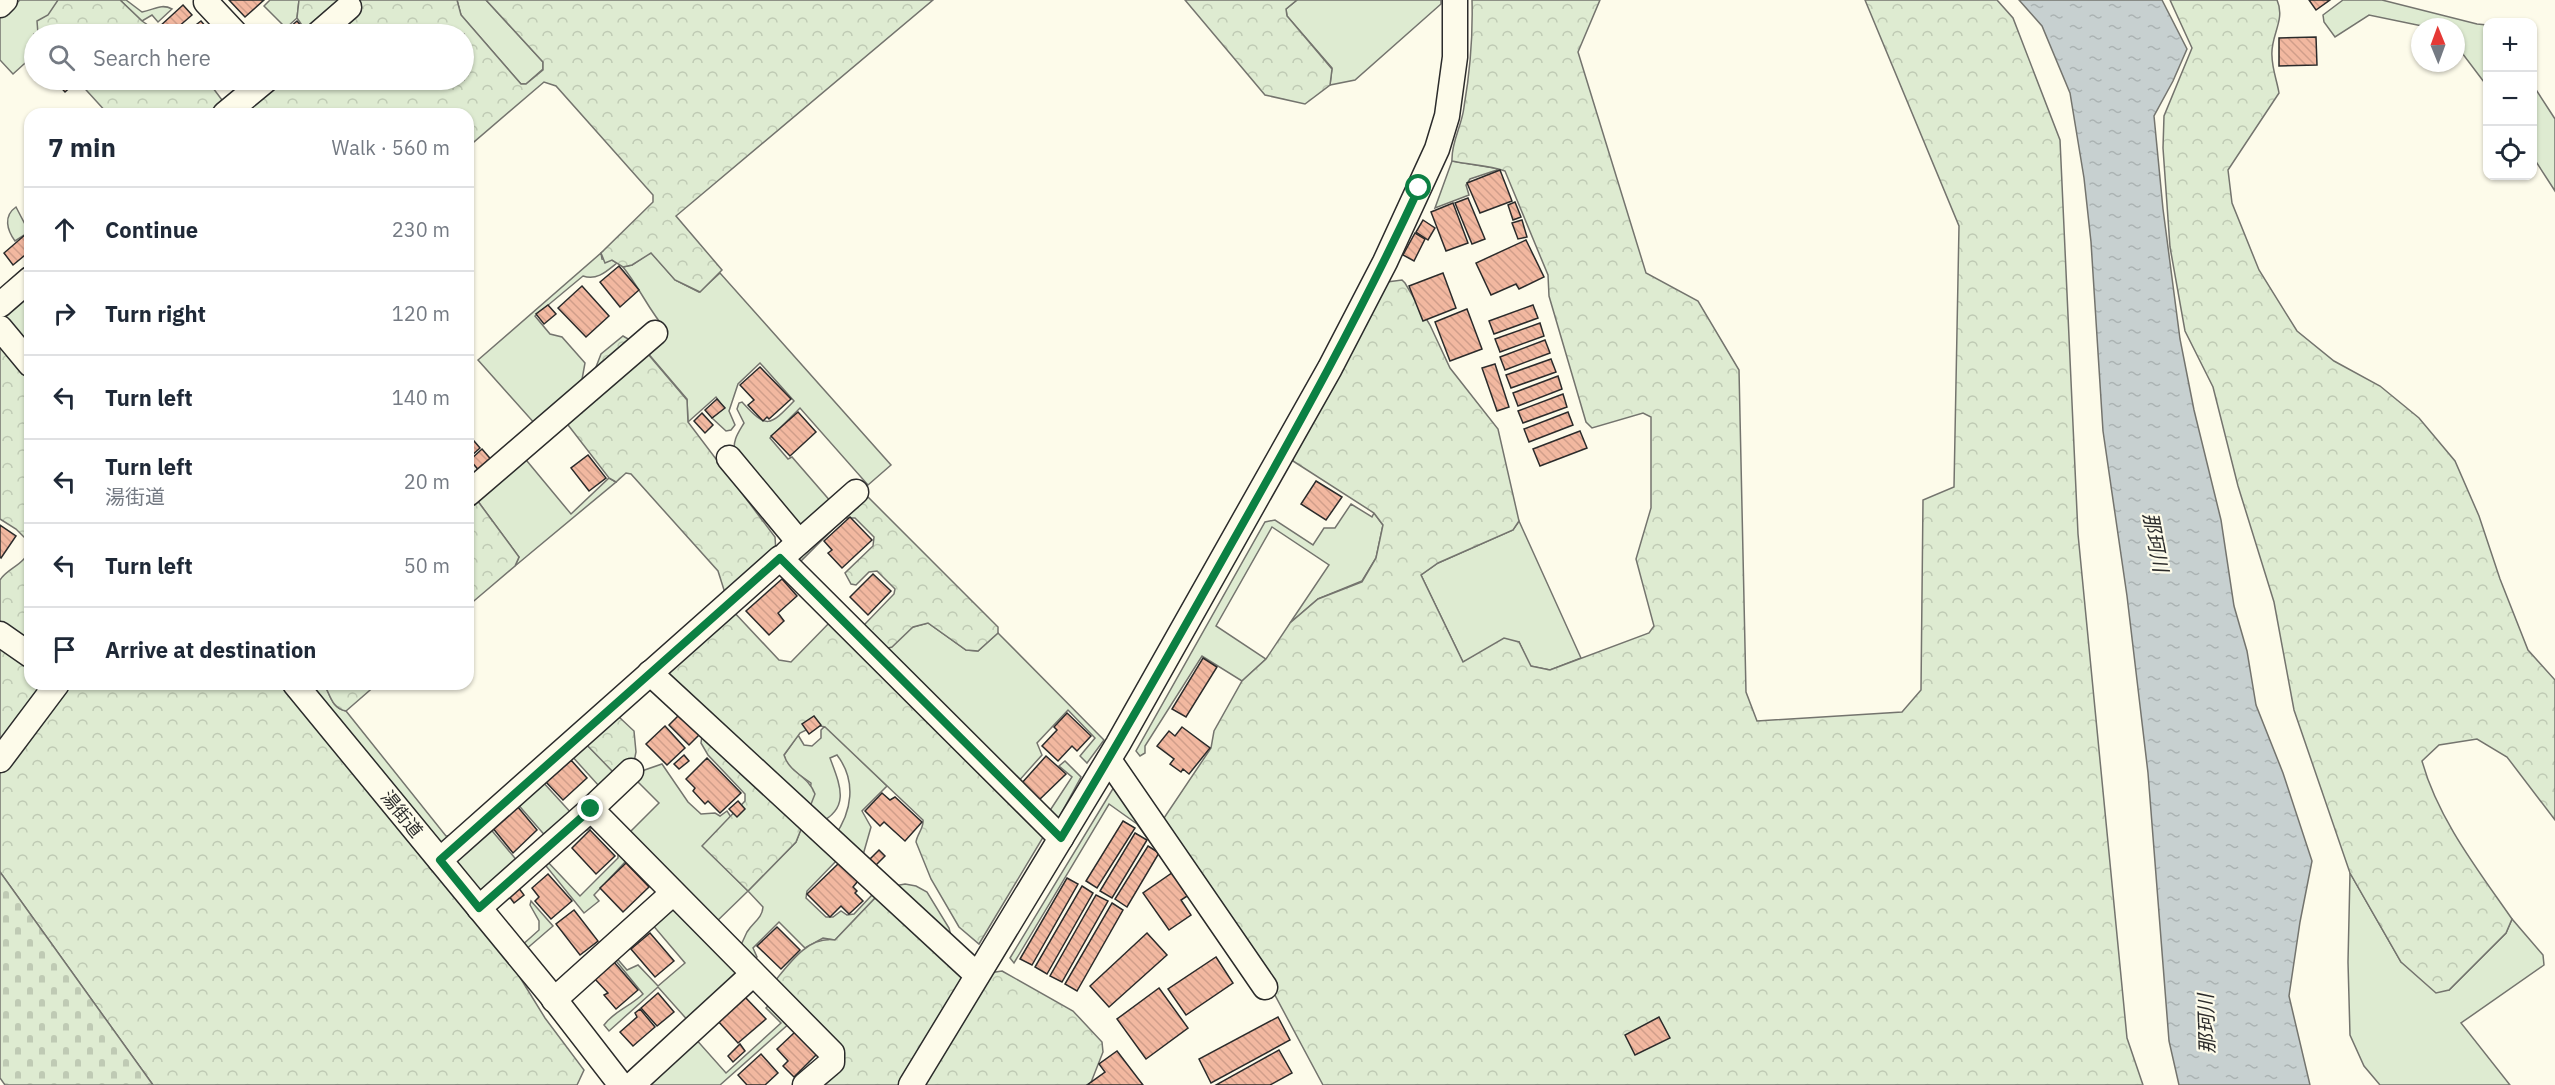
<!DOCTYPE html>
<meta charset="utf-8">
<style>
body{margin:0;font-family:"IBM Plex Sans","Noto Sans JP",sans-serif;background:#f6f6f7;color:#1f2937}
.controls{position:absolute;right:18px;top:18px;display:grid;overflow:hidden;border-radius:12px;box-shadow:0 2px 4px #0004}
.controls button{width:54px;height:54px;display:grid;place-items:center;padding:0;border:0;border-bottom:2px solid #e0e1e3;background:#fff;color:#1f2937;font:30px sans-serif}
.compass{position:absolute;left:2411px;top:18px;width:54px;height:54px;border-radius:50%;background:#fff;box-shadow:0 2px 4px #0004;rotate:359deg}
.stop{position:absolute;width:18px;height:18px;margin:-14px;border:4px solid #0b8043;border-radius:50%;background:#fff}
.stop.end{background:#0b8043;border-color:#fff;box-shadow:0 2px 6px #0008}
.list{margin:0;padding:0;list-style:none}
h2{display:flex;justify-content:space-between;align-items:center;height:78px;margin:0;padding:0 24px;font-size:26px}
h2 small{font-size:20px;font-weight:400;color:#747a83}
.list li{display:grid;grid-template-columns:39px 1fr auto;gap:18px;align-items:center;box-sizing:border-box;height:84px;padding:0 24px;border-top:2px solid #e0e1e3}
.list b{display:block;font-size:22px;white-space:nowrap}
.list p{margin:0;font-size:20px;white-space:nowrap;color:#747a83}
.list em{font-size:20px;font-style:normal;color:#747a83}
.icon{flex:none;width:33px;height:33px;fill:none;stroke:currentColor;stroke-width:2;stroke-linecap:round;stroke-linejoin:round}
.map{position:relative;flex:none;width:2555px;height:1085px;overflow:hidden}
.search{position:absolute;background:#fff;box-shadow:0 2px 4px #0004;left:24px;top:24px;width:450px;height:66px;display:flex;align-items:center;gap:15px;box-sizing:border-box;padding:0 21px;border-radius:33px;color:#747a83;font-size:22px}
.panel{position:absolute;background:#fff;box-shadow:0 2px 4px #0004;left:24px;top:108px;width:450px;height:582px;border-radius:18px}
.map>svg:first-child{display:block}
</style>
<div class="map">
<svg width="2555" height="1085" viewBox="0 0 2555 1085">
<defs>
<pattern id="forest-crowns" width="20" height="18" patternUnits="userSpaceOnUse" patternTransform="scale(1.5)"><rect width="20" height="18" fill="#deebd1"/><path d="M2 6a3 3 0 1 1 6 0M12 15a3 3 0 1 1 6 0" fill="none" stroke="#bfcab4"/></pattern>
<pattern id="cemetery-stones" width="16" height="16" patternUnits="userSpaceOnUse" patternTransform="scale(1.5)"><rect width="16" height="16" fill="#deebd1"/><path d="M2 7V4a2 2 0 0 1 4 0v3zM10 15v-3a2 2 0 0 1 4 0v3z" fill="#bfcab4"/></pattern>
<pattern id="water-ripples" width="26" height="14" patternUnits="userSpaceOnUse" patternTransform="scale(1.5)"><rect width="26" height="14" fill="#c7d0d0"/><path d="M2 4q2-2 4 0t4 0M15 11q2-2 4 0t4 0" fill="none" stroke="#abb3b3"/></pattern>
<pattern id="building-back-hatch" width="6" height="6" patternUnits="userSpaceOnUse" patternTransform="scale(1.5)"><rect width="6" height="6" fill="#f2b8a0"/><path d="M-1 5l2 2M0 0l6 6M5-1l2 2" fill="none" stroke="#d09e8a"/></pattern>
</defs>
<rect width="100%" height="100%" fill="#fdfbea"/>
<g fill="#deebd1" stroke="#74746e" stroke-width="1.5">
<path d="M20 0H97L58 34H34V55L13 74 0 60V18Z"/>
<path d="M120 0H126L142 12C154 10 161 3 172 9L158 22 152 15 142 21Z"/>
<path d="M270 0H299L297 18 286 28 264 6Z"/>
<path d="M457 0H486L543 62V69L526 84H521L461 15Z"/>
<path d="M1297 0H1441V4L1355 80 1330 85 1332 68 1287 16 1286 9Z"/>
<path d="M2343 0H2382L2477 24 2487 25V86L2456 45V27H2427L2369 15 2335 37 2324 22 2323 15Z"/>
<path d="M2533 85 2555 119V191L2533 157Z"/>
<path d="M1452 161 1500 169 1470 179 1466 185 1469 195 1435 208Z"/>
<path d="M16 207 29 232 15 241C7 230 3 216 16 207Z"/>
<path d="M651 252 675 280 699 292 720 273 891 465 868 485 800 408 770 438 788 459 792 457 832 503 802 533 735 453C732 441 738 433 744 423L737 409 739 403 742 402C767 429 769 427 794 401L760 363 738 384 729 411 735 425 731 430 726 431 712 418 724 408 716 397 688 422 687 399 646 351 667 331C649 311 640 288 623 267L632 265Z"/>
<path d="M601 253 602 259 612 260 617 263C607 271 597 281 583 276L535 316 550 334 562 337 585 363 581 385 536 425 478 360Z"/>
<path d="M30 287V350L4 319V308Z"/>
<path d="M522 455 571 514 609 478 616 482 515 566 519 557 474 496Z"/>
<path d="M1351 504 1372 517 1374 513 1383 525 1376 558 1362 581 1318 599 1290 623 1329 565 1272 527 1216 626 1266 659 1242 681 1202 656 1145 746V753L1140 756 1136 751 1265 522 1275 520 1313 545 1324 528H1335Z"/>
<path d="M1519 521 1581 658 1550 670 1530 666 1519 642 1463 662 1421 575 1438 563 1513 530Z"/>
<path d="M928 623 966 650 978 651 998 633 1104 740 1087 763 1080 756 1095 738 1068 710 1037 743 1042 755 1016 784 882 650 913 627Z"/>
<path d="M307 684H324C330 694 332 709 346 711L446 836 458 835 446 844 439 842Z"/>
<path d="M825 726 887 786 862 811 871 827 863 855 834 837C852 812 857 781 837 755L830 758C840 785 851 808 819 823L808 813 811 783 787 766 784 755 798 735 804 745 812 746 821 738V730Z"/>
<path d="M584 742 614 772 599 786 570 754Z"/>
<path d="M1065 761 1081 777 1057 821 1049 812 1072 777 1059 766Z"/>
<path d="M662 764 688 802 701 814 715 813 720 816 727 811 731 817 703 846 748 891 796 842 803 824 839 858 807 891 806 898 826 917H833L841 911 847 915 854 914 873 894 877 896 835 940 823 938 805 948 779 922 753 948 757 957 752 964 738 950C742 944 744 938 747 932 753 922 762 919 763 907L748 891 713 925 625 837 659 803 637 781 607 808 608 815 618 825 616 828 603 815V806L636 773Z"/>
<path d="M541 780 573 815 548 839 515 801Z"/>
<path d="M1117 782 1170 869 1137 824 1109 804 1014 963 1010 958Z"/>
<path d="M589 822 629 863 625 862 594 895 599 901 584 913 542 861 545 859 580 896 618 858V853L592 828 576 835Z"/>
<path d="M488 826 519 863 482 895 453 861Z"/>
<path d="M2350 873 2401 962 2449 990 2506 933 2512 919 2543 955 2544 965 2461 1023 2510 1085H2380L2364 1066 2350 1035 2348 962Z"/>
<path d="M905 884 916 886 927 892 949 928 954 947 889 887Z"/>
<path d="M531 901 553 926 524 951 520 947 539 930V921L530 905Z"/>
<path d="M677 906 742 972 691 1024 658 987 609 1031 604 1025C614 1011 631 1006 643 994L612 956 614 955 627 970 638 965 658 986 685 963 651 923Z"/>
<path d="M770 1004 792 1021 720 1085H644L694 1037 726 1073 781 1023 766 1008Z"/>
</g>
<g fill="url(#forest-crowns)" stroke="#74746e" stroke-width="1.5">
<path d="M58 0H120L142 21 161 34H38L37 21 48 15Z"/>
<path d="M299 0H457L461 15 521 84H526L543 70V62L486 0H933L676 216 722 270 700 292 675 280 651 253 632 265 623 267 612 260 605 263 601 253 653 202V195L556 86 544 82 468 147V114H108L77 80H207L222 100 233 102 260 80H464V34H308L297 18Z"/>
<path d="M1185 0H1297L1286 9 1287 16 1332 69 1330 85 1305 104 1265 95Z"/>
<path d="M1472 0H1600L1578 52 1646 273 1698 301 1739 370 1746 692 1757 721 1902 712 1921 690 1923 500 1954 487 1959 226 1865 0H1997L2013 18 2060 140 2078 534 2127 1038 2143 1085H1323L1262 971 1162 821 1211 748 1214 731 1242 681 1266 659 1290 623 1318 599 1362 582 1376 558 1383 525 1374 513 1293 461 1294 445 1387 282 1402 280 1405 283 1430 325 1450 368 1498 429 1519 521 1513 530 1438 563 1421 575 1463 662 1504 638 1519 642 1531 666 1550 670 1649 633 1654 626 1636 559 1651 508V417L1643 413 1592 428 1586 422 1549 296 1548 275 1505 171C1488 165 1469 165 1452 161 1451 142 1462 126 1464 107 1470 72 1473 36 1472 0Z"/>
<path d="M2170 0H2277C2286 20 2270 36 2272 56 2272 68 2277 81 2279 93L2228 170 2232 203 2259 270 2297 331 2334 361 2380 386 2419 418 2455 461 2479 516 2500 579 2528 650 2555 680V820L2507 757 2477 739 2439 745 2422 761C2438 819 2478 870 2512 919L2506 933 2449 990 2436 993 2401 962 2350 873 2294 710 2274 602 2238 486 2213 387 2185 331 2170 247 2163 148 2164 116 2192 48Z"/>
<path d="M623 336 642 347 687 400 688 422 775 537 776 552 725 593 718 571 631 474 626 473 616 482 609 478 565 421 601 382 596 367 601 354Z"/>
<path d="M0 342 30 379V543L16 529 0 519Z"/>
<path d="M857 497H868L998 627V633L978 651 966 650 928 623 913 627 892 647 882 650 864 625 894 594 895 589 877 571 869 572 856 585 851 584 845 573 873 546 874 537 855 518H844L801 561 796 559Z"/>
<path d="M477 500 519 557 515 566 468 606V501Z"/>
<path d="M30 546V684H280L516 971 545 1018 584 1070 577 1085H153L0 872V580C8 567 27 565 30 546Z"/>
<path d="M732 610 779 660 791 662 833 619 1045 834 979 944 959 927 931 879 916 842C917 834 924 828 923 820L825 727 816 725 800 733 784 755C790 774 808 775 815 794L796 842 748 891 702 846 745 801V794L708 755 701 743 704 721 658 677Z"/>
<path d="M324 684H377L346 711C332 709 330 694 324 684Z"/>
<path d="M619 717 634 731 636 752 634 762 614 773 584 742Z"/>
<path d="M877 896 965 973 899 1085H811L836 1065 775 981C791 961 809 936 835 940Z"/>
<path d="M1002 971 1073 1011 1102 1042 1103 1052 1090 1085H925L989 973Z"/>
</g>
<path fill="url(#cemetery-stones)" stroke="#74746e" stroke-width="1.5" d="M0 872 153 1085H5L0 1078Z"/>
<path fill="url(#water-ripples)" stroke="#74746e" stroke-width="1.5" d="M2019 0H2162L2187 49 2173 81 2154 116 2163 209 2180 339 2194 410 2221 520 2234 606 2247 651 2256 705 2283 773 2312 861 2300 922 2289 996 2310 1085H2179L2169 1041 2148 773 2127 596 2103 431 2091 242 2084 178 2070 93 2042 26Z"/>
<g fill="url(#building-back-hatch)" stroke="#2b2b2b" stroke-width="1.5">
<path d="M229 0H264L245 17Z"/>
<path d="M2309 0H2330L2316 10Z"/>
<path d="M183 5 192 15 170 34H165L159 27Z"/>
<path d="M201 21 212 34H184Z"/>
<path d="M297 21 308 34H282Z"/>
<path d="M2316 37 2317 65 2279 66V38Z"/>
<path d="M54 80H72L75 83 65 92Z"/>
<path d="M1500 170 1512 201 1480 213 1467 183Z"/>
<path d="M1468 198 1485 239 1472 244 1455 203Z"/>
<path d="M1515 202 1521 217 1513 220 1508 205Z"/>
<path d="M1453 203 1468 243 1446 251 1431 212Z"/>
<path d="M1423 220 1435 228 1428 240 1416 232Z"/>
<path d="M1522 220 1527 237 1518 239 1512 223Z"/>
<path d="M1415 233 1425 239 1414 261 1403 255Z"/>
<path d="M26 234 30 239V251L13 265 4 253Z"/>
<path d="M1526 240 1544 277 1519 289 1516 284 1491 295 1476 263Z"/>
<path d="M619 266 639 290 620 307 600 282Z"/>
<path d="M1443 273 1456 308 1423 321 1409 286Z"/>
<path d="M582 286 609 316 586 337 558 308Z"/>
<path d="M548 305 556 314 544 324 536 314Z"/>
<path d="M1533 305 1538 318 1494 334 1489 321Z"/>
<path d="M1467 309 1482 349 1450 361 1435 322Z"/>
<path d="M1540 323 1544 336 1500 352 1495 339Z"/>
<path d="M1545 340 1550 353 1505 370 1500 357Z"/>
<path d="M1551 359 1556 372 1511 388 1506 375Z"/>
<path d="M1495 364 1509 407 1497 411 1482 368Z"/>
<path d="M760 367 791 399 769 419 767 417 763 421 748 405 754 400 740 385Z"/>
<path d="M1558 376 1562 389 1518 406 1513 393Z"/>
<path d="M1563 394 1567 407 1523 423 1518 411Z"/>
<path d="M717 399 725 408 712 418 705 410Z"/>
<path d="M798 412 816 432 790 456 771 436Z"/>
<path d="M1568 412 1573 425 1529 442 1524 429Z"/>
<path d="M702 413 713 425 705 433 694 421Z"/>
<path d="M1580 431 1587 448 1540 466 1533 449Z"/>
<path d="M468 434 480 448 471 456 468 454Z"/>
<path d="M482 449 494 463 481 473 470 460Z"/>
<path d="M588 455 606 478 589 491 571 468Z"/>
<path d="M1316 481 1342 497 1326 520 1301 504Z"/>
<path d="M850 517 872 540 842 568 828 553 832 550 824 541Z"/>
<path d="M0 525 16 536 1 558 0 557Z"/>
<path d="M873 574 891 591 868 615 850 597Z"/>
<path d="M782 579 797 596 778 613 784 621 769 635 746 611Z"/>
<path d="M1203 658 1217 667 1186 717 1172 709Z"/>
<path d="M681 713 701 733 689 745 669 725Z"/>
<path d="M1067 713 1091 736 1077 751 1072 746 1058 761 1042 746 1057 730 1054 727Z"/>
<path d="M814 716 821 725 809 734 802 724Z"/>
<path d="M665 726 685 748 667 765 646 744Z"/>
<path d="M1182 727 1210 748 1189 774 1183 769 1181 772 1170 764 1174 759 1157 746 1169 731 1175 736Z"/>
<path d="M684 755 689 761 679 769 674 764Z"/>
<path d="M1046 756 1066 774 1039 800 1021 784Z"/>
<path d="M707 758 741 793 720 813 708 801 705 804 693 791 695 788 686 779Z"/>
<path d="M571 760 587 778 563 800 546 782Z"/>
<path d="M882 793 890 800 895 797 922 822 905 841 884 822 880 826 865 811Z"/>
<path d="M738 801 745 809 737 817 729 809Z"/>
<path d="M517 806 537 830 513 853 492 827Z"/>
<path d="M1123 821 1135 828 1097 888 1086 881Z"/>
<path d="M590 830 615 856 596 874 572 848Z"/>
<path d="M1135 833 1147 840 1112 898 1100 891Z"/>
<path d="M1148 846 1159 853 1127 907 1115 899Z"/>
<path d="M879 850 885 856 874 867 868 861Z"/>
<path d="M626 863 649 887 623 912 600 888Z"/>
<path d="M839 863 858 881 853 887 857 891 855 893 863 901 849 914 841 906 830 917 807 894Z"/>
<path d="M1179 868 1195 891 1181 900 1191 915 1169 930 1143 893Z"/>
<path d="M548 874 572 901 551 919 535 901 539 897 532 888Z"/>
<path d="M1067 878 1078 884 1032 965 1020 959Z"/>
<path d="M1082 886 1093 893 1047 974 1035 967Z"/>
<path d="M518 887 524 895 514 903 508 895Z"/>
<path d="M1096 895 1108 901 1062 982 1050 976Z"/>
<path d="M1112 903 1123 910 1077 991 1065 984Z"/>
<path d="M574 910 598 941 580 955 556 924Z"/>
<path d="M777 927 800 950 781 969 757 946Z"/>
<path d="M650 933 674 961 655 977 631 949Z"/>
<path d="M1147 933 1167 955 1109 1007 1090 986Z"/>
<path d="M1216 957 1233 983 1186 1015 1168 989Z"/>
<path d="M614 962 638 990 616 1009 604 995 608 993 595 979Z"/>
<path d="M1159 988 1188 1028 1146 1059 1117 1019Z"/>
<path d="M658 993 674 1012 657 1026 641 1008Z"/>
<path d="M745 997 766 1019 738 1043 718 1021Z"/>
<path d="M640 1009 655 1027 633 1046 620 1032 637 1017 635 1013Z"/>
<path d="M1278 1017 1290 1040 1211 1083 1199 1059Z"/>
<path d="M1659 1017 1670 1038 1635 1055 1625 1035Z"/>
<path d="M795 1032 817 1054 794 1077 783 1066 788 1061 777 1049Z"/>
<path d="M740 1044 745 1051 733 1062 728 1056Z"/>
<path d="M1279 1050 1292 1073 1270 1085H1216Z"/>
<path d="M1117 1051 1143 1085H1087L1105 1072 1099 1064Z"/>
<path d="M761 1054 778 1073 765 1085H747L738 1075Z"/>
</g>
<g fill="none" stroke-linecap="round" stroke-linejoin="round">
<g stroke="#2b2b2b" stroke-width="27">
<g id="minor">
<path d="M206 2 236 34"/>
<path d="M0 5 5 0"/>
<path d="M318 34 349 7"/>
<path d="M225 114 266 80"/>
<path d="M0 305 30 279"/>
<path d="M0 328 30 364"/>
<path d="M729 458 799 542"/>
<path d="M468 494 655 333"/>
<path d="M787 553 856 492"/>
<path d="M0 634 30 655"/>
<path d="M650 673 977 975"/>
<path d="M295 684 559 1005 621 1085"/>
<path d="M0 760 57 684"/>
<path d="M1109 760 1265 987"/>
<path d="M591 809 631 771"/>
<path d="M440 860 780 558 1061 838"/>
<path d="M479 908 591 809 832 1053V1062L805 1085"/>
<path d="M554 1000 673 893"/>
<path d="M632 1085 753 974"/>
<path d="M911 1085 1118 744 1330 368 1385 262 1437 149 1447 116 1455 57V0"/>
</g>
</g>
<use href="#minor" stroke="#fdfbea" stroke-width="24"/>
</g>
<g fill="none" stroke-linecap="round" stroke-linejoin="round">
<path stroke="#0b8043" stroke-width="8" d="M591 809 479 908 440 860 780 558 1061 838C1119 743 1174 646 1229 548 1296 430 1362 311 1419 188"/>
</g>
<g text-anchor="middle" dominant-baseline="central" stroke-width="4.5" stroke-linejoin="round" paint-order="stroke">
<g font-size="18" fill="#2b2b2b" stroke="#fdfbea">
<text transform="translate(402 814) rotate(51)">湯街道</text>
</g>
<g font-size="20" font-style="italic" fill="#2b2b2b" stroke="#fdfbea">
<text transform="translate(2156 542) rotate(79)">那珂川</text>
<text transform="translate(2206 1024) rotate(-92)">那珂川</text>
</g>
</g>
</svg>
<div class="controls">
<button>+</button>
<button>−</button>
<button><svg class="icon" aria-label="locate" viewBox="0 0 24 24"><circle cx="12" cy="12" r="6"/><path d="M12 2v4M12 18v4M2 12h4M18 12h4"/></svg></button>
</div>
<svg class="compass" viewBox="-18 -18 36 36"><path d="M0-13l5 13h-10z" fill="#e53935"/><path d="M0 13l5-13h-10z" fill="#747a83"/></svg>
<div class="stop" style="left:1419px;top:188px"></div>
<div class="stop end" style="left:591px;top:809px"></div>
<div class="search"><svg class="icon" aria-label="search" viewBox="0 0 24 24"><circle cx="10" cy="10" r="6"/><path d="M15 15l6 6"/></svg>Search here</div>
<section class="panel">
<h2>7 min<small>Walk · 560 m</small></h2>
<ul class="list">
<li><svg class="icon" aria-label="ahead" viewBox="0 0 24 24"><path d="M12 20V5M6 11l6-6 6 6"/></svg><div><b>Continue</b></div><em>230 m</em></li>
<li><svg class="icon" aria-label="right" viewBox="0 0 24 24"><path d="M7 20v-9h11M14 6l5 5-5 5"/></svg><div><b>Turn right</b></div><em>120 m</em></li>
<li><svg class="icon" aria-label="left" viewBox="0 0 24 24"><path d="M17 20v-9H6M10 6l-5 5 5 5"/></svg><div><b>Turn left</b></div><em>140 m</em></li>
<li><svg class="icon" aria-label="left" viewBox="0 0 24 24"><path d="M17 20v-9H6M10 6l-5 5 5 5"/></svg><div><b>Turn left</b><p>湯街道</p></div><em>20 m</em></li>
<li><svg class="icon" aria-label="left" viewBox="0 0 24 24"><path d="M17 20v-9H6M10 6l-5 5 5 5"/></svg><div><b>Turn left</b></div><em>50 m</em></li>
<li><svg class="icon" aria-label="arrive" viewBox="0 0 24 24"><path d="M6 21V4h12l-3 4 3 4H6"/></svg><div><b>Arrive at destination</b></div></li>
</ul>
</section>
</div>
